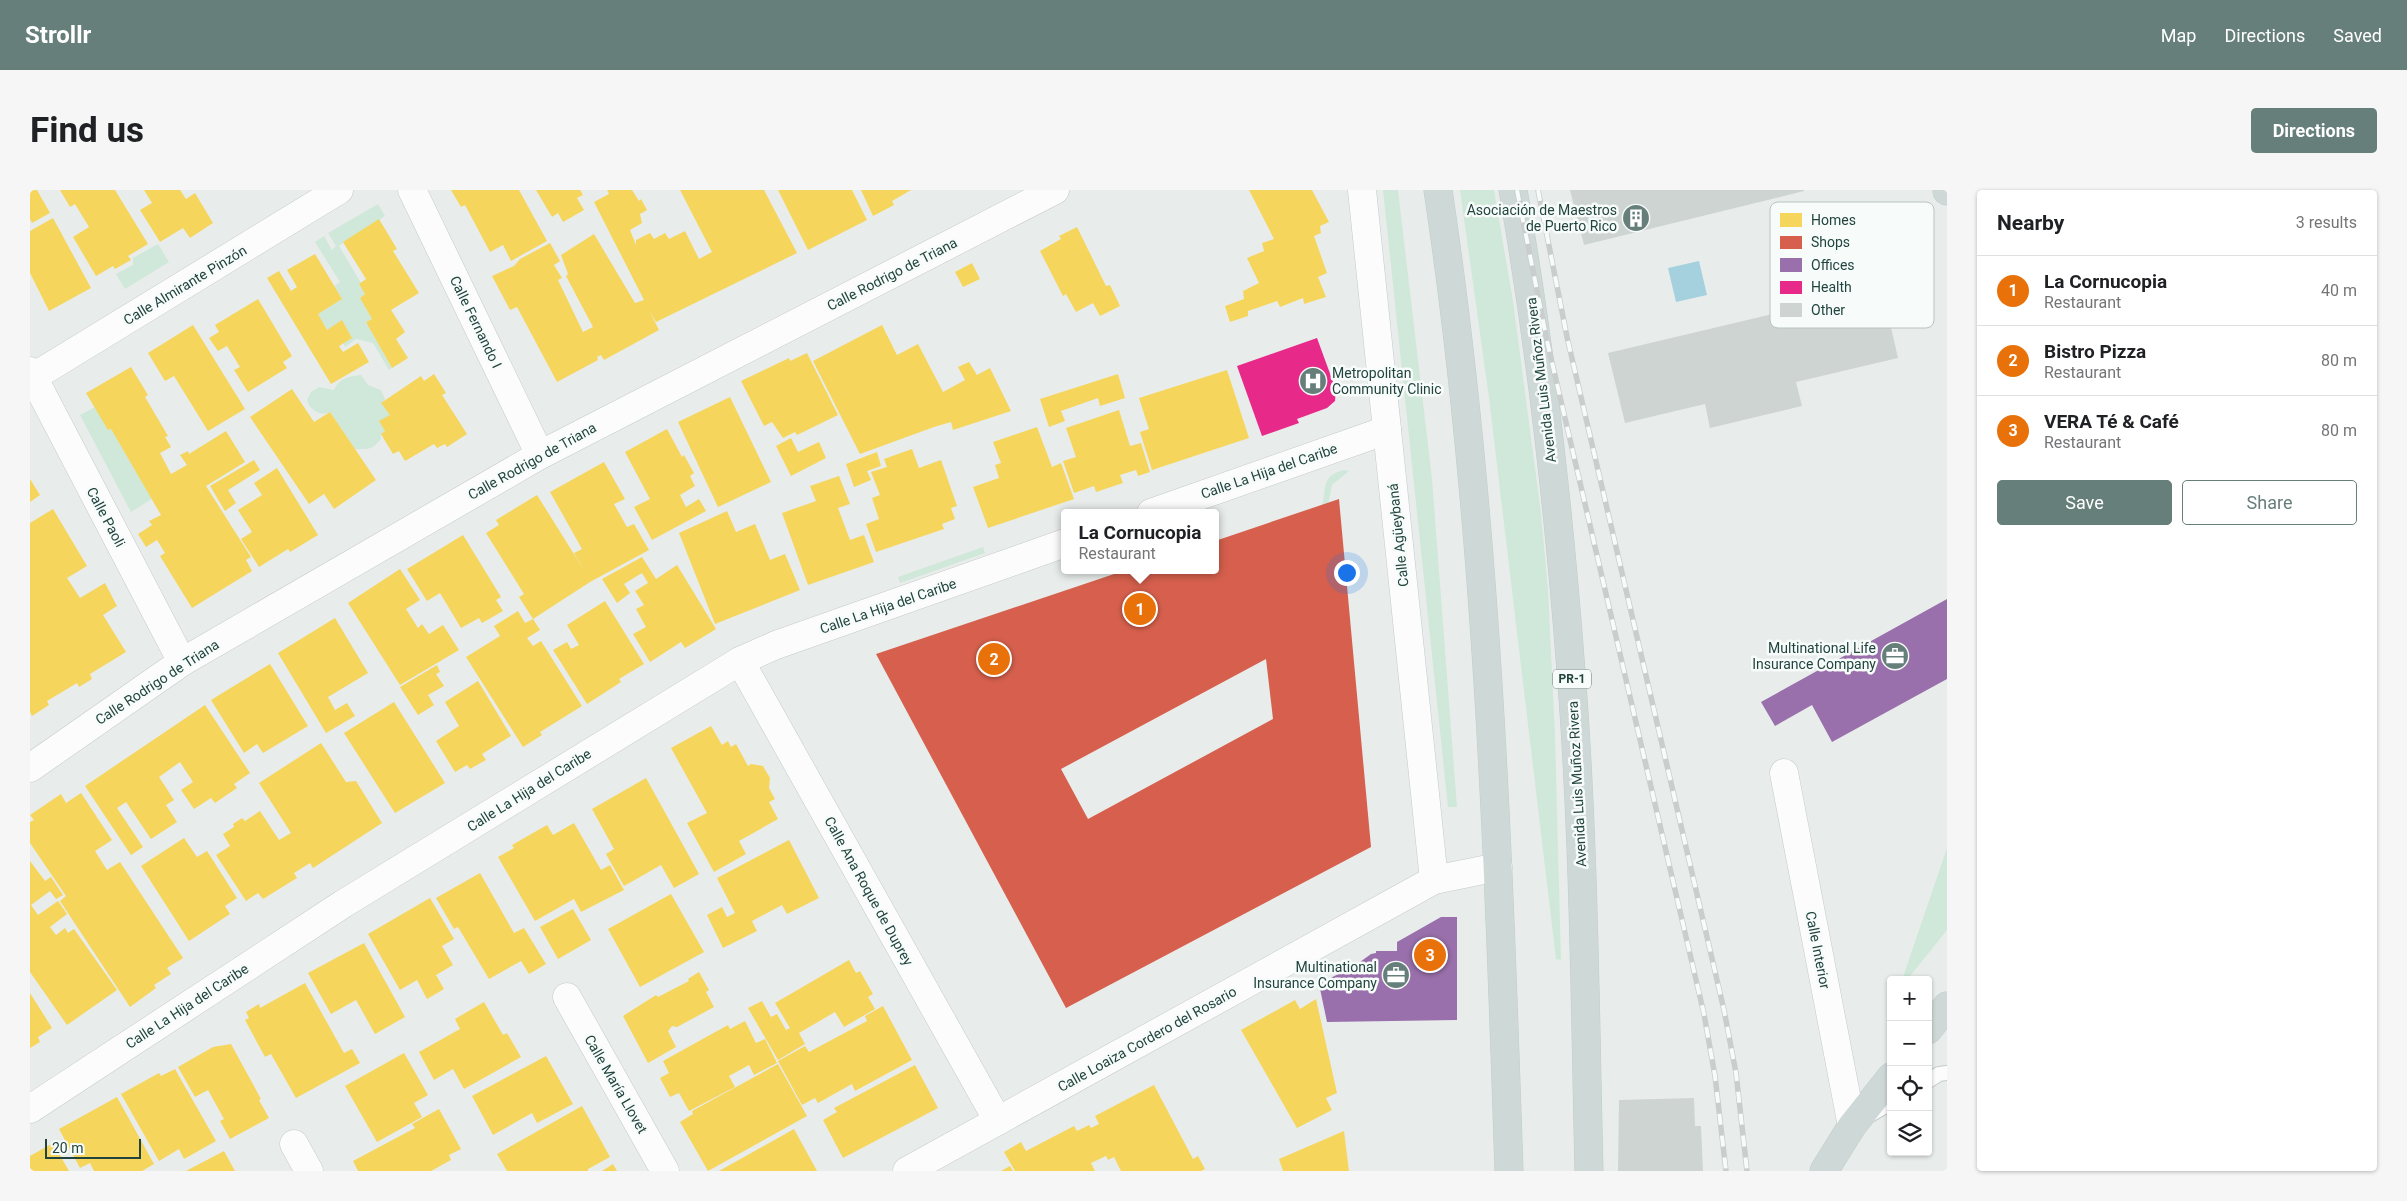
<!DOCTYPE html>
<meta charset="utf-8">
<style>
body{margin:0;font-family:Roboto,sans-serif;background:#f6f6f6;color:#202124}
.controls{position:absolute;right:15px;bottom:15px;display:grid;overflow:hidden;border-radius:5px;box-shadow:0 1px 4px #0004}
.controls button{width:45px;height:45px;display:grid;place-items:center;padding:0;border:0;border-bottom:1px solid #e0e0e0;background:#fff;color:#202124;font:25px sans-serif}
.scale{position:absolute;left:15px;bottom:12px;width:96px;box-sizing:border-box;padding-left:5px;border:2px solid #21443e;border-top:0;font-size:14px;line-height:18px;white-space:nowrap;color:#21443e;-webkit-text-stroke:4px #f7fbf9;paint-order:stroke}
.you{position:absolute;left:1316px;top:382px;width:18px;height:18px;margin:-12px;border:4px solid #fff;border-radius:50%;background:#1a73e8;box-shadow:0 0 0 8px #1a73e833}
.badge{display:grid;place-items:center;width:32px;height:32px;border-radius:50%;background:#677f7b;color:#fff;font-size:16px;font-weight:700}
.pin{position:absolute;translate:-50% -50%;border:2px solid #fff;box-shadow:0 1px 5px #0006}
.popup{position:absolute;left:1031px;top:319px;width:158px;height:65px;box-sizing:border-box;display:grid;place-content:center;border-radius:5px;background:#fff;filter:drop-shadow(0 1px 4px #0005);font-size:16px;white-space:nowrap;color:#757577}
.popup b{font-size:19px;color:#202124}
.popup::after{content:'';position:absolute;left:50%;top:100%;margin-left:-10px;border:10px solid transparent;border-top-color:#fff}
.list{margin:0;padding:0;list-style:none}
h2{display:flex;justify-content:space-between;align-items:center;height:65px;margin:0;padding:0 20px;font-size:21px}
h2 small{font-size:16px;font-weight:400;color:#757577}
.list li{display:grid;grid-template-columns:32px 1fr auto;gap:15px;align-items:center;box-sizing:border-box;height:70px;padding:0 20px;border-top:1px solid #e0e0e0}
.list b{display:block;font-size:19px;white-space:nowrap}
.list p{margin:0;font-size:16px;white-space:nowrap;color:#757577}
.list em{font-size:16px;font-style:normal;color:#757577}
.actions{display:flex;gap:10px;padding:15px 20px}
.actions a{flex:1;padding:11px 0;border:1px solid #677f7b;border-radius:5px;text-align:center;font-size:18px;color:#677f7b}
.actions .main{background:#677f7b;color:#fff}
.icon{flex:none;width:28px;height:28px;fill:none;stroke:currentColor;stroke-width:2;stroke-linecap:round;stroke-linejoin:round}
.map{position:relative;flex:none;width:1917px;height:981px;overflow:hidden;border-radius:5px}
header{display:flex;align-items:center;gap:30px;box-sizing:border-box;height:70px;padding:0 25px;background:#677f7b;color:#fff}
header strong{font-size:24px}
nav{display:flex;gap:28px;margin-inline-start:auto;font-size:18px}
.intro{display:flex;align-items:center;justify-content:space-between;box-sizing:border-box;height:120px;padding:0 30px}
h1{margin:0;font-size:35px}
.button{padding:12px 22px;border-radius:5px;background:#677f7b;color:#fff;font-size:18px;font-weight:700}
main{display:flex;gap:30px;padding:0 30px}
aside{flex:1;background:#fff;border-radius:5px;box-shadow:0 1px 4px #0004}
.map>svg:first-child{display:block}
</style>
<header>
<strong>Strollr</strong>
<nav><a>Map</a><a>Directions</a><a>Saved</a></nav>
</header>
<div class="intro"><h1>Find us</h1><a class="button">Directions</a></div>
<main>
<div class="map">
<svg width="1917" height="981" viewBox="0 0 1917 981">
<rect width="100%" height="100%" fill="#e8edeb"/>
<g fill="#d0e8d9">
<path d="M1353 0H1368L1402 289 1427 617H1418Z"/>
<path d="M1430 0H1464L1483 111 1511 323 1518 400 1525 546 1531 770 1526 769 1459 208Z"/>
<path d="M348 14 355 26 309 56 331 93 329 94 335 104 330 108 342 129 336 132 362 178 359 180 343 153 326 149 315 157 313 153 322 148 312 131 297 140 288 124 312 109 304 96 310 92 285 52 294 46 302 60 306 56 298 43Z"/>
<path d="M128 54 139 72 95 99 86 84 103 75V68Z"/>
<path d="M331 185 338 195 351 200 355 209 352 213 360 225 355 241 351 244V249C341 260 341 259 325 259L300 222C290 227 280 220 277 210L281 202 289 197 304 200C310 187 318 187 331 185Z"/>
<path d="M65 217 78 240 81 239 122 309 101 322 50 225Z"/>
<path d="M1314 280 1319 281 1302 295 1298 315 1291 318C1298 300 1289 286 1314 280Z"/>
<path d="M953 357 955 363 870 393 868 387Z"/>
<path d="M1917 658V740L1877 790H1872Z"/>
</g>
<path fill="#a5d1df" d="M1669 71 1677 105 1646 112 1638 78Z"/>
<g fill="#f6d55c">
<path d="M0 0H7L20 23 2 33 0 29Z"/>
<path d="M30 0H85L118 54 98 66 101 70 85 79 83 76 66 86 43 47 59 37 45 14 40 17Z"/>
<path d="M114 0H150L156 9 165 3 183 33 160 48 153 38 130 52 110 20 122 13Z"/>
<path d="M421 0H489L517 51 481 71 473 55 460 62 435 15 431 17Z"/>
<path d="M506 0H550L553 5 547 8 554 20 533 32 528 23 522 27Z"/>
<path d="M577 0H602L609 11 611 9 617 20 610 24 612 33 600 40 606 55V50L620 43 624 49 635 43 639 49 655 41 669 69 682 62 650 0H734L767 63 626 132 619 120 629 140 574 170 571 165 567 167 568 170 527 192 487 117 480 120 462 86 484 76 490 69 520 53 530 71 524 75 532 88 528 90 553 142 563 137 536 86 538 84 531 65 564 44 605 113 614 110 564 12 579 4Z"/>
<path d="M748 0H822L837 30 778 60Z"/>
<path d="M831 0H881L862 11 864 15 843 26Z"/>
<path d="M1219 0H1282L1299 32 1290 36 1291 43 1284 46 1297 83 1288 87 1296 107 1274 114 1273 108 1250 117 1247 111 1218 121V126L1200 132 1195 116 1214 109 1213 101 1229 93 1217 68 1234 61 1232 53 1244 49Z"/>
<path d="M23 28 61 98 19 121 0 83V41Z"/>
<path d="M349 29 367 59 363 61 389 103 361 120 375 142 366 149 378 168 362 178 336 132 342 129 330 108 335 104 329 94 336 89 313 52Z"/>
<path d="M1047 37 1076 96 1080 95 1090 116 1070 126 1063 113 1046 122 1036 104 1033 106 1010 61 1031 49 1029 46Z"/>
<path d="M285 64 312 109 288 124 297 140 312 130 322 148 309 156 313 162 328 153 339 172 301 194 237 88 249 81 261 101 267 97 257 80Z"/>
<path d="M942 73 950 89 933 97 925 82Z"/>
<path d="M228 109 262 166 253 172 257 178 218 202 204 180 210 177 197 156 188 161 179 148 189 142 185 135Z"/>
<path d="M163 135 215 219 178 241 144 186 135 191 118 163Z"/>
<path d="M852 135 867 165 888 154 913 202 935 190 928 177 939 172 947 185 960 178 981 221 923 240 921 232 904 237 830 264 783 171Z"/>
<path d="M777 163 808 225 767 245 765 242 753 248 742 232 734 236 711 191 759 168 760 171Z"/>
<path d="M101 177 118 205 115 207 138 246 135 247 141 257 130 263 141 284 157 275 150 265 158 261 159 264 196 241 215 272 176 296 221 367 216 370 222 381 162 418 130 366 135 363 127 350 116 357 108 344 122 335 119 331 131 325 81 239 78 240 56 203Z"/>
<path d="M1197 180 1219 248 1122 280 1110 242 1119 239 1109 208Z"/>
<path d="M404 184 416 203 412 205 437 244 417 257 415 254 407 258 404 254 375 271 369 261 363 264 351 244 355 241 349 231 360 225 351 213 391 186 394 191Z"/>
<path d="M1088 184 1095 208 1070 216 1068 208 1031 221 1035 231 1019 237 1010 209Z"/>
<path d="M262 199 284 232 300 222 346 290 304 319 294 304 279 314 220 227Z"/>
<path d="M700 207 741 292 688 317 648 232Z"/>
<path d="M1089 220 1100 256 1111 253 1120 282 1108 286 1106 280 1090 285 1093 293 1066 302 1064 296 1044 303 1033 271 1046 267 1036 238Z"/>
<path d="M1007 237 1022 277 1031 273 1044 309 958 338 943 297 969 288 965 275 971 273 963 252Z"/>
<path d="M637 239 652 267 654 265 664 283 660 286 665 296 650 305 656 317 669 309 676 321 622 350 604 317 620 309 595 262Z"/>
<path d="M761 248 768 262 789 252 796 268 761 286 746 256Z"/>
<path d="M882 259 889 278 911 270 927 316 921 318 925 329 912 334 914 339 846 362 836 334 849 329 842 308 850 305 841 282 857 277 854 269Z"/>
<path d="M847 262 851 276 837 281 841 290 824 297 816 274Z"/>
<path d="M224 270 230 280 198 300 206 313 195 321 180 296Z"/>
<path d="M574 272 595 309 584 314 597 337 604 334 619 360 560 392 503 429 489 407 494 404 456 343 469 335 466 330 507 305 554 380 544 363 552 359 520 302Z"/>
<path d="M247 278 288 345 260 362 258 359 229 377 211 349 222 342 208 320 232 305 224 293Z"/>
<path d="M809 286 820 314 808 318 820 350 834 345 844 372 778 395 752 323 786 311 780 296Z"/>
<path d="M0 289 10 305 0 312Z"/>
<path d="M23 319 57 376 37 388 50 408 75 393 87 416 73 425 96 462 60 484 62 489 49 497 47 493 17 511 19 515 2 526 0 522V333Z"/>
<path d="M697 321 706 342 725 334 740 370 755 364 770 400 685 434 649 343Z"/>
<path d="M433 345 471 407 466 410 473 421 452 433 449 428 431 438 410 403 397 411 377 379Z"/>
<path d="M612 367 626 389 647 375 686 439 655 458 651 452 620 472 603 444 616 437 606 419 614 415 605 401 618 393 612 383 594 394 600 403 587 413 572 389Z"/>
<path d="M370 379 390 410 376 419 388 438 392 434 399 444 413 435 429 460 370 495 318 413Z"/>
<path d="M575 411 614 474 589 489 591 492 557 514 523 460 537 452 541 459 549 455 537 435Z"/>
<path d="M488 421 495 433 503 429 510 440 497 448 503 456 511 451 552 516 510 542 512 545 493 557 436 467 470 446 464 436Z"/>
<path d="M305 428 338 483 298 507 305 520 317 513 325 526 296 543 248 463Z"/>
<path d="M240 474 278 536 233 563 227 554 214 563 181 510Z"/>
<path d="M407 475 410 482 406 484 414 496 398 505 404 515 388 525 370 497Z"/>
<path d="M448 491 481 546 452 564 456 570 440 579 437 575 425 582 406 551 429 536 415 512Z"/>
<path d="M364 512 415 593 365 623 314 543Z"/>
<path d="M175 515 220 583 204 594 207 598 185 613 181 608 164 619 151 600 163 592 150 572 129 587 144 610 136 615 147 632 121 649 96 612 87 618 113 657 101 665 55 596Z"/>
<path d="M681 536 692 555 698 551 701 557 706 554 718 576 721 574 733 576 740 588 739 598 745 609 739 612 748 629 709 651 716 664 684 682 657 633 677 623 641 558Z"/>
<path d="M291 553 316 592 326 591 352 633 283 678 280 673 264 683 267 688 233 709 228 703 216 711 186 665 200 656 193 644 204 637 203 634 212 628 215 631 230 621 249 650 261 643 229 593Z"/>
<path d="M616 588 669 684 644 698 631 675 594 696 576 664 584 659 562 619Z"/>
<path d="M51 603 82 650 65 661 77 680 90 672 153 768 137 778 141 784 124 795 126 798 100 817 30 711 36 706 0 653V632L4 630 0 625 31 604 36 613Z"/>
<path d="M544 633 571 680 580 675 594 700 551 722 544 709 505 731 468 667 484 658 482 655 517 635 523 645Z"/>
<path d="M154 648 167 667 177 661 207 708 195 716 200 724 159 751 111 676Z"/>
<path d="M759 650 789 708 757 724 752 715 722 731 727 741 693 758 677 725 692 717 697 727 705 723 687 688Z"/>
<path d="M0 671 15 691 21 687 33 705 26 709 20 701 1 715 8 725 28 711 37 724 20 737 26 745 35 738 38 743 44 739 87 800 37 835 0 782Z"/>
<path d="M450 683 484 743 494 738 516 774 499 784 491 771 459 789 428 737 424 739 406 708Z"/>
<path d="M641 704 674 762 610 797 578 739Z"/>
<path d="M400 708 424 749 412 756 423 775 406 785 414 799 397 809 387 790 370 800 338 744Z"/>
<path d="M543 719 561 750 528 769 510 737Z"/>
<path d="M334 753 375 827 345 844 326 810 301 824 278 783Z"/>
<path d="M819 770 826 783 830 781 843 804 838 807 845 819 814 837 805 822 769 843 775 854 748 870 718 818 732 811 741 827 747 824 756 840 760 838 745 813Z"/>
<path d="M669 782 679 800 676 802 684 817 647 837 642 836 638 841 646 857 618 873 593 826 626 805 628 807 659 791 658 789Z"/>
<path d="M275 793 314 863 322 859 330 873 266 908 241 864 235 867 215 830 219 828 216 822 229 814 230 818Z"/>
<path d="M0 803 22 838 8 847 10 852 0 858Z"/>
<path d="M1286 809 1307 903 1296 908 1302 920 1267 938 1211 840 1265 810 1270 819Z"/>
<path d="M454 812 473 845 477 843 491 867 434 899 423 879 404 890 389 862 430 839 425 829Z"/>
<path d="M853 816 882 870 825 901 822 894 788 913 785 908 772 915 748 871 775 856 779 862 837 831 835 826Z"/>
<path d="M715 831 726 853 735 849 747 873 724 885 719 875 699 886 705 897 659 921 649 903 640 907 630 888 639 883 633 871 698 835 700 839Z"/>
<path d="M201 854 231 909 229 910 239 928 200 949 190 931 194 929 178 900 165 907 148 877 183 857Z"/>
<path d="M374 863 398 905 384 913 392 927 347 952 315 896Z"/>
<path d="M516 866 543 914 507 933 502 923 463 945 442 906Z"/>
<path d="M748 874 777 926 678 981 650 932 663 924 662 921Z"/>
<path d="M885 875 908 918 813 968 793 930 807 922 804 918Z"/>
<path d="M145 879 186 951 154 969 149 959 129 971 91 904 129 883 131 886Z"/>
<path d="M1124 895 1163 969 1168 966 1175 979 1171 981H1091L1084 967 1078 970 1076 966 1061 973 1065 981H985L974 962 991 952 996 961 1044 936 1047 941 1059 935 1061 938 1069 934 1065 926Z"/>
<path d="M87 907 124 974 112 981H64L60 973 50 978 29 939Z"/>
<path d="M552 916 580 967 558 979V981H477L467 964Z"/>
<path d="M409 919 431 959 419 965 421 970 401 981H328L323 971 385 938 382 934Z"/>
<path d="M764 939 787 981H689Z"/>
<path d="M1314 941 1319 981H1253L1249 969Z"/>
<path d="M23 953 39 981H0V966Z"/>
<path d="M194 961 205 981H156Z"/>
<path d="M583 974 587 981H572Z"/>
<path d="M980 976 983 981H971Z"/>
</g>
<path fill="#d6604d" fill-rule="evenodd" d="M1309 309 1341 657 1036 818 846 464 1096 380H1185V351ZM1236 469 1243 529 1058 629 1031 579Z"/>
<g fill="#9970ab">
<path d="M1917 409V489L1802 552 1782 515 1745 536 1731 512Z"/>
<path d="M1411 727H1427V830L1297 832 1289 794 1322 777H1330V772L1341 764 1346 763V761H1367V752Z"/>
</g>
<path fill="#e7298a" d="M1287 148 1306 200 1305 211 1297 218 1267 229 1269 233 1232 246 1207 176Z"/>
<g fill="#ced4d2">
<path d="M1540 0H1774V1L1554 55Z"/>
<path d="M1852 98 1868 168 1766 192 1772 216 1680 238 1675 214 1595 233 1578 163Z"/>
<path d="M1664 908 1665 936H1671L1673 981H1588L1589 910Z"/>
</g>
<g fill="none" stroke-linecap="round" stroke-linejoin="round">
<g stroke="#c4cac8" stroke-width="16">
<g id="service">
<path d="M1898 891 1909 884 1917 883"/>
<path d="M1840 925 1861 913"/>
</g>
</g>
<g stroke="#c4cac8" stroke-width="29">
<g id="minor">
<path d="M382 0 510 265"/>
<path d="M1332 0 1404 690"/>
<path d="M0 181 152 472"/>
<path d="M0 189 309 0"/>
<path d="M1121 323 1357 240"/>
<path d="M710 471 968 931"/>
<path d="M0 578 152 472 510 265 1025 0"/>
<path d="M1754 583 1822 936"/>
<path d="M537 807 635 981"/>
<path d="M0 919 313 714 710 471 746 455 1035 353"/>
<path d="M264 954 279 981"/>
<path d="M877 981 1404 690 1468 677"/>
</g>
</g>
<g stroke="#c2ccca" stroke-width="29">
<g id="primary">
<path d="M1408 0C1457 325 1468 653 1479 981"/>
<path d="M1483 0C1511 159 1529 321 1541 481 1554 647 1555 815 1559 981"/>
<path d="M1917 0V1"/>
<path d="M1898 840 1917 816"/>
<path d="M1794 981 1822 936 1861 887"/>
</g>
</g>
<use href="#service" stroke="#fcfcfc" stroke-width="14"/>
<use href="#minor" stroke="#fcfcfc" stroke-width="28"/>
<use href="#primary" stroke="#ced8d7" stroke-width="28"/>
<g stroke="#c9cdcc" stroke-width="5.5">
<g id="rail">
<path d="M1487 0 1517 151 1674 824 1685 886 1696 981"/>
<path d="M1508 0 1537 147 1694 820 1706 883 1717 981"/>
</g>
</g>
<use href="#rail" stroke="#f7fbf9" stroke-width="4" stroke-dasharray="11" stroke-linecap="butt"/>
</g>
<defs>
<g id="building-disc" transform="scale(1.4375)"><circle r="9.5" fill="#677f7b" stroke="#f7fbf9"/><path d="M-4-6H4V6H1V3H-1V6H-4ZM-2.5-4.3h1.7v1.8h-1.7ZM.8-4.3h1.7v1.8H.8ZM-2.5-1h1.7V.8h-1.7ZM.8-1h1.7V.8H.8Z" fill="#fff"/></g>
<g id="hospital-disc" transform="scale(1.4375)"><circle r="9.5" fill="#677f7b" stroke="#f7fbf9"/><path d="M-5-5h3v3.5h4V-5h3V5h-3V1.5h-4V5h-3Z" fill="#fff"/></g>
<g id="office-disc" transform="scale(1.4375)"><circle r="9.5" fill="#677f7b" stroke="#f7fbf9"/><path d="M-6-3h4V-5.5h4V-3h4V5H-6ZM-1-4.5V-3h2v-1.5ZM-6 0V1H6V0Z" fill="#fff"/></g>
</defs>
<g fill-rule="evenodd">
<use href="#building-disc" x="1606" y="28"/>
<use href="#hospital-disc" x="1283" y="191"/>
<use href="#office-disc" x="1865" y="466"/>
<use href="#office-disc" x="1366" y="785"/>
</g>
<g text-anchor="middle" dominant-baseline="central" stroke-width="5" stroke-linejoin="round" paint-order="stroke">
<rect fill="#f7fbf9" stroke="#617b76" stroke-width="1" x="1523" y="479.5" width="38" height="19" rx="4"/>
<g font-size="12" font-weight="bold" fill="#21443e">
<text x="1542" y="489">PR-1</text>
</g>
<g font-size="14" fill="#21443e" stroke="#f7fbf9" text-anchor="end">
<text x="1587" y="20">Asociación de Maestros<tspan x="1587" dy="16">de Puerto Rico</tspan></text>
<text x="1302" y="183" text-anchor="start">Metropolitan<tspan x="1302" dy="16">Community Clinic</tspan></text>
<text x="1846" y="458">Multinational Life<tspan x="1846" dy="16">Insurance Company</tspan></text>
<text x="1347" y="777">Multinational<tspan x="1347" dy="16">Insurance Company</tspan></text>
</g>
<g font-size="14" fill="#21443e" stroke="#f7fbf9">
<text transform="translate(862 84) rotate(-27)">Calle Rodrigo de Triana</text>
<text transform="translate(155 95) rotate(-31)">Calle Almirante Pinzón</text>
<text transform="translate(446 132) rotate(64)">Calle Fernando I</text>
<text transform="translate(1511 190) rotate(-97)">Avenida Luis Muñoz Rivera</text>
<text transform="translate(502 271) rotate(-29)">Calle Rodrigo de Triana</text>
<text transform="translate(1239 281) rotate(-19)">Calle La Hija del Caribe</text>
<text transform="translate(76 327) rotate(62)">Calle Paoli</text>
<text transform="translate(1368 345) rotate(-96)">Calle Agüeybaná</text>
<text transform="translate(858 416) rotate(-19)">Calle La Hija del Caribe</text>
<text transform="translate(127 492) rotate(-33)">Calle Rodrigo de Triana</text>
<text transform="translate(1547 594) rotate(-93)">Avenida Luis Muñoz Rivera</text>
<text transform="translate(499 600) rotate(-32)">Calle La Hija del Caribe</text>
<text transform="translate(839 701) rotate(61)">Calle Ana Roque de Duprey</text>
<text transform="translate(1788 760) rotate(79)">Calle Interior</text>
<text transform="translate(157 816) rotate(-33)">Calle La Hija del Caribe</text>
<text transform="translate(1117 849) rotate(-29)">Calle Loaiza Cordero del Rosario</text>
<text transform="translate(586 894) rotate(60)">Calle María Llovet</text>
</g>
</g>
<rect x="1740" y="12" width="164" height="126" rx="8" fill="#f7fbf9" stroke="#b7c4c1" stroke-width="1"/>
<rect x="1750" y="23" width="22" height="14" fill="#f6d55c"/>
<rect x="1750" y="46" width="22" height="13" fill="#d6604d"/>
<rect x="1750" y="68" width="22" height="14" fill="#9970ab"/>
<rect x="1750" y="91" width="22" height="13" fill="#e7298a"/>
<rect x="1750" y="113" width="22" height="14" fill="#ced4d2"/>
<g font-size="14" fill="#21443e">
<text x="1781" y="35">Homes</text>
<text x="1781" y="57">Shops</text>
<text x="1781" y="80">Offices</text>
<text x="1781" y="102">Health</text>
<text x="1781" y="125">Other</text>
</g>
</svg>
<div class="controls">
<button>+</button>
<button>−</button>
<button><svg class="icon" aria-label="locate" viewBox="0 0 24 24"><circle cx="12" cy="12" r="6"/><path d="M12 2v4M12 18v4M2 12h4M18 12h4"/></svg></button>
<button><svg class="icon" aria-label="layers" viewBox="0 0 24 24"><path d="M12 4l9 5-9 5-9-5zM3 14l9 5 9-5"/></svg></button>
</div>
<div class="scale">20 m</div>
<div class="you"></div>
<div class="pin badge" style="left:1110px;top:419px;background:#e8710a">1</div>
<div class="popup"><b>La Cornucopia</b>Restaurant</div>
<div class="pin badge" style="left:964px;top:469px;background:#e8710a">2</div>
<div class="pin badge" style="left:1400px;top:765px;background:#e8710a">3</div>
</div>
<aside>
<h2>Nearby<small>3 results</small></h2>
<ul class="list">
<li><span class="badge" style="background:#e8710a">1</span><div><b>La Cornucopia</b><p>Restaurant</p></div><em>40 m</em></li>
<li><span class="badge" style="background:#e8710a">2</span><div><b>Bistro Pizza</b><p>Restaurant</p></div><em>80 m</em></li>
<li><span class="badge" style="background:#e8710a">3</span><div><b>VERA Té &amp; Café</b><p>Restaurant</p></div><em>80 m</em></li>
</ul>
<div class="actions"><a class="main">Save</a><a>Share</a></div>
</aside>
</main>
